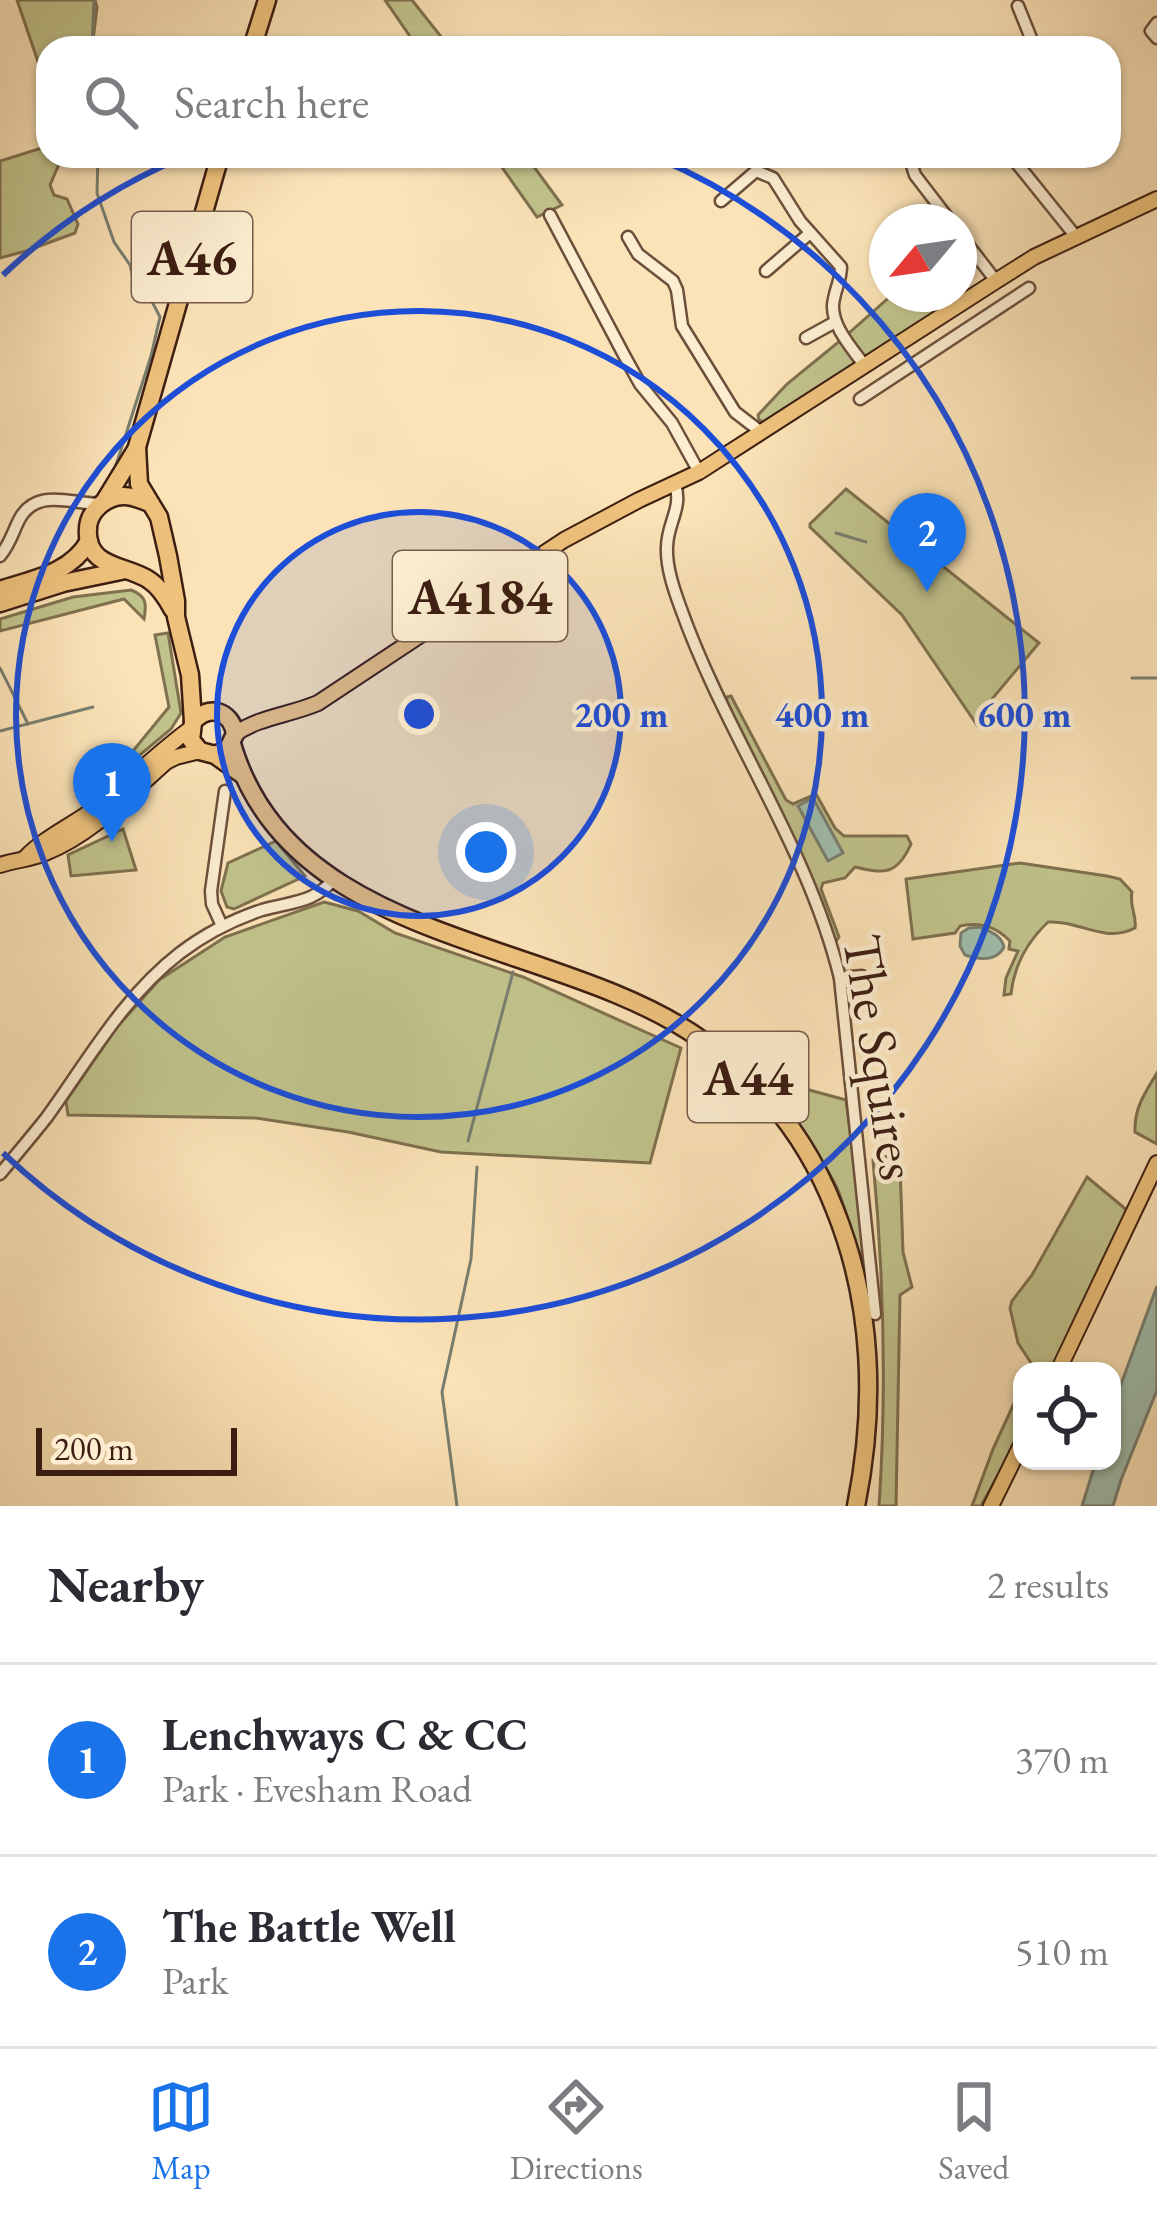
<!DOCTYPE html>
<meta charset="utf-8">
<style>
body{margin:0;font-family:"EB Garamond",serif;background:#f7f7f7;color:#2b2b33}
.controls{position:absolute;right:36px;bottom:36px;display:grid;overflow:hidden;border-radius:24px;box-shadow:0 3px 9px #0004}
.controls button{width:108px;height:108px;display:grid;place-items:center;padding:0;border:0;border-bottom:3px solid #e1e1e2;background:#fff;color:#2b2b33;font:60px sans-serif}
.compass{position:absolute;left:869px;top:204px;width:108px;height:108px;border-radius:50%;background:#fff;box-shadow:0 3px 9px #0004;rotate:241deg}
.scale{position:absolute;left:36px;bottom:30px;width:201px;box-sizing:border-box;padding-left:12px;border:6px solid #3d1e12;border-top:0;font-size:33px;line-height:42px;white-space:nowrap;color:#3d1e12;-webkit-text-stroke:9px #fcedd0;paint-order:stroke}
.you{position:absolute;left:486px;top:852px;width:42px;height:42px;margin:-30px;border:9px solid #fff;border-radius:50%;background:#1a73e8;box-shadow:0 0 0 18px #1a73e833}
.badge{display:grid;place-items:center;width:78px;height:78px;border-radius:50%;background:#1a73e8;color:#fff;font-size:39px;font-weight:700}
.pin{position:absolute;translate:-50% -99px;filter:drop-shadow(0 3px 6px #0008)}
.pin::after{content:'';position:absolute;top:63px;width:42px;height:36px;background:inherit;clip-path:polygon(0 0,100% 0,50% 100%)}
.list{margin:0;padding:0;list-style:none}
h2{display:flex;justify-content:space-between;align-items:center;height:156px;margin:0;padding:0 48px;font-size:51px}
h2 small{font-size:39px;font-weight:400;color:#7c7c81}
.list li{display:grid;grid-template-columns:78px 1fr auto;gap:36px;align-items:center;box-sizing:border-box;height:192px;padding:0 48px;border-top:3px solid #e1e1e2}
.list b{display:block;font-size:45px;white-space:nowrap}
.list p{margin:0;font-size:39px;white-space:nowrap;color:#7c7c81}
.list em{font-size:39px;font-style:normal;color:#7c7c81}
.icon{flex:none;width:66px;height:66px;fill:none;stroke:currentColor;stroke-width:2;stroke-linecap:round;stroke-linejoin:round}
.map{position:relative;flex:none;width:1157px;height:1506px;overflow:hidden}
.search{position:absolute;background:#fff;box-shadow:0 3px 9px #0004;left:36px;right:36px;top:36px;height:132px;display:flex;align-items:center;gap:30px;box-sizing:border-box;padding:0 42px;border-radius:36px;color:#7c7c81;font-size:45px}
.sheet{height:540px;background:#fff}
nav{display:flex;justify-content:space-around;align-items:center;box-sizing:border-box;height:168px;border-top:3px solid #e1e1e2;background:#fff;font-size:33px;color:#7c7c81}
nav a{display:grid;justify-items:center;gap:6px}
nav .on{color:#1a73e8}
.map>svg:first-child{display:block}
</style>
<div class="map">
<svg width="1157" height="1506" viewBox="0 0 1157 1506">
<rect width="100%" height="100%" fill="#fbe3b7"/>
<filter id="stains"><feTurbulence type="fractalNoise" baseFrequency=".00167" numOctaves="4"/><feColorMatrix values="0 0 0 0 .2 0 0 0 0 .09 0 0 0 0 .02 0 0 0 .5 -.17"/></filter>
<radialGradient id="worn" r=".72"><stop offset=".6" stop-color="#630" stop-opacity="0"/><stop offset="1" stop-color="#630" stop-opacity=".3"/></radialGradient>
<g fill="#c1c38c" stroke="#7f704f" stroke-width="3">
<path d="M17 0H95L97 7 92 48H48V91Z"/>
<path d="M385 0H412L450 48H418Z"/>
<path d="M48 146V156H57L59 164 50 185 54 195 67 199 78 224 75 233 26 251 0 258V161Z"/>
<path d="M494 156H526L562 205 537 217Z"/>
<path d="M893 294H944L946 301 926 319 865 359 848 334Z"/>
<path d="M841 340 857 364 764 422 759 420 758 415 787 384Z"/>
<path d="M846 489 1039 643 992 699 977 725 902 615 810 527V524Z"/>
<path d="M131 590C146 596 147 603 144 619L124 599 0 631V619L73 597Z"/>
<path d="M168 633 181 713 171 729 128 765V757L169 707 155 635Z"/>
<path d="M731 696 786 800 793 804 816 794 835 828 844 836H907L911 844C897 875 885 874 855 867L845 878 823 883 821 889 839 937 836 941 727 706V697Z"/>
<path d="M123 829 136 870 71 876 68 855Z"/>
<path d="M276 841 305 876 234 909 227 907 221 891 228 863Z"/>
<path d="M1020 863 1107 876 1120 879 1132 892C1129 906 1137 915 1135 928 1104 944 1080 920 1048 922 1028 941 1014 966 1011 994L1004 995 1006 978 1018 951 1009 949 1010 941C995 926 981 922 960 926L955 933 913 939 906 879Z"/>
<path d="M324 902 358 911 395 933 523 977 681 1048 650 1163 441 1152 348 1132 256 1118 68 1115 66 1101 118 1026 159 980 225 937Z"/>
<path d="M1157 1073V1144L1135 1132C1134 1108 1145 1093 1157 1073Z"/>
<path d="M794 1082 798 1087 846 1100 868 1268C852 1244 849 1215 837 1188 825 1160 785 1114 783 1089Z"/>
<path d="M883 1156 893 1158 900 1165 903 1252 912 1287 900 1295 896 1506H879C887 1388 884 1277 873 1160Z"/>
<path d="M1087 1177 1128 1211 1052 1371H1028L1031 1363 1018 1343 1010 1308 1012 1301 1032 1275Z"/>
<path d="M1022 1386V1431L981 1506H972L993 1449Z"/>
</g>
<g fill="#9fbead" stroke="#787e6f" stroke-width="3">
<path d="M813 798 843 853 828 861 798 806Z"/>
<path d="M980 927C991 932 1001 935 1004 947 996 962 980 960 965 955L960 946 961 933 969 928Z"/>
<path d="M1157 1286V1390L1121 1480 1113 1506H1082L1096 1461H1112V1409Z"/>
</g>
<g fill="none" stroke-linecap="round" stroke-linejoin="round">
<g stroke="#787e6f" stroke-width="3">
<path d="M92 48 94 0"/>
<path d="M98 156 97 193 114 242 130 265 134 281 149 296 160 317 151 356 116 465"/>
<path d="M836 533 866 542"/>
<path d="M0 668 28 724"/>
<path d="M1132 678H1157"/>
<path d="M0 731 93 707"/>
<path d="M468 1141 513 972"/>
<path d="M457 1506 442 1392 471 1259 477 1167"/>
</g>
<g stroke="#6c4f3b" stroke-width="15">
<g id="minor">
<path d="M1018 6 1035 48"/>
<path d="M1157 23 1151 31 1157 38"/>
<path d="M1037 48 1055 44 1059 48"/>
<path d="M1109 96 1110 95"/>
<path d="M909 156 915 175 951 222"/>
<path d="M1011 156 1077 238"/>
<path d="M721 201 756 171 773 178 800 221 841 267C841 280 834 292 833 305 832 327 852 348 864 365"/>
<path d="M550 215 624 355 640 384 672 423 699 472"/>
<path d="M959 233 996 281"/>
<path d="M628 237 638 254 673 281 677 290 682 326 735 412 761 432"/>
<path d="M766 271 810 233"/>
<path d="M806 338 835 322"/>
<path d="M860 399 1029 288"/>
<path d="M675 485C683 507 667 524 667 547 666 567 674 590 681 609 726 735 808 847 840 978L875 1314"/>
<path d="M0 556C10 544 12 534 19 520 36 487 71 504 101 504"/>
<path d="M222 926 212 904 211 891 225 791"/>
<path d="M840 978 862 976"/>
<path d="M0 1174C16 1155 32 1136 47 1117 89 1059 123 997 180 953 205 934 232 920 262 910 293 901 313 904 335 878"/>
</g>
</g>
<g stroke="#3d1e12" stroke-width="18">
<g id="major">
<path d="M235 734C259 717 290 715 318 703L564 540 639 500 699 472 996 281 1034 257 1157 199"/>
<path d="M26 857C45 837 73 825 95 808 128 783 157 753 190 729"/>
<path d="M0 865C15 860 32 859 45 853 91 835 129 795 166 762L176 757 200 751"/>
<path d="M1058 1371 1157 1163"/>
<path d="M991 1506 1022 1443"/>
</g>
</g>
<g stroke="#3d1e12" stroke-width="21">
<g id="highway">
<path d="M252 48 267 0"/>
<path d="M104 502 137 448"/>
<path d="M147 502C134 497 123 493 110 499 98 504 88 516 88 529 85 568 127 565 149 580 160 587 167 599 173 610"/>
<path d="M0 590C33 579 70 574 89 541"/>
<path d="M0 603 63 583 121 571"/>
<path d="M193 722 190 675 176 617V601L168 556 159 517 139 484 137 447 220 156"/>
<path d="M232 744C292 947 556 936 702 1040 763 1083 808 1140 835 1210 873 1304 876 1407 856 1506"/>
<path d="M215 755 228 749 235 734C231 710 208 704 193 722L191 740 200 751 215 755 240 773"/>
</g>
</g>
<use href="#minor" stroke="#fcedd0" stroke-width="10"/>
<use href="#major" stroke="#eec27c" stroke-width="14"/>
<use href="#highway" stroke="#eec27c" stroke-width="16"/>
</g>
<circle cx="419" cy="714" r="202" fill="#1d4ed8" fill-opacity=".12"/>
<g fill="none" stroke="#1d4ed8" stroke-width="6">
<circle cx="419" cy="714" r="202"/>
<circle cx="419" cy="714" r="403"/>
<path d="M3 275A605 605 0 0 1 183 157M655 157A605 605 0 1 1 3 1153"/>
</g>
<g text-anchor="middle" dominant-baseline="central" stroke-width="9" stroke-linejoin="round" paint-order="stroke">
<g fill="#fcedd0" stroke="#765c4b" stroke-width="3">
<rect x="132" y="212" width="120" height="90" rx="9"/>
<rect x="393" y="551" width="174" height="90" rx="9"/>
<rect x="688" y="1032" width="120" height="90" rx="9"/>
</g>
<g font-size="51" font-weight="bold" fill="#3d1e12">
<text x="192" y="257">A46</text>
<text x="480" y="596">A4184</text>
<text x="748" y="1077">A44</text>
</g>
<g font-size="54" fill="#3d1e12" stroke="#fcedd0">
<text transform="translate(881 1057) rotate(81)">The Squires</text>
</g>
</g>
<circle cx="419" cy="714" r="18" fill="#1d4ed8" stroke="#fcedd0" stroke-width="6"/>
<g font-size="36" text-anchor="middle" font-weight="bold" fill="#1d4ed8" stroke="#fcedd0" stroke-width="9" stroke-linejoin="round" paint-order="stroke">
<text x="621" y="727">200 m</text>
<text x="822" y="727">400 m</text>
<text x="1024" y="727">600 m</text>
</g>
<rect width="100%" height="100%" filter="url(#stains)"/>
<rect width="100%" height="100%" fill="url(#worn)"/>
</svg>
<div class="controls">
<button><svg class="icon" aria-label="locate" viewBox="0 0 24 24"><circle cx="12" cy="12" r="6"/><path d="M12 2v4M12 18v4M2 12h4M18 12h4"/></svg></button>
</div>
<svg class="compass" viewBox="-18 -18 36 36"><path d="M0-13l5 13h-10z" fill="#e53935"/><path d="M0 13l5-13h-10z" fill="#7c7c81"/></svg>
<div class="scale">200 m</div>
<div class="you"></div>
<div class="pin badge" style="left:112px;top:842px">1</div>
<div class="pin badge" style="left:927px;top:592px">2</div>
<div class="search"><svg class="icon" aria-label="search" viewBox="0 0 24 24"><circle cx="10" cy="10" r="6"/><path d="M15 15l6 6"/></svg>Search here</div>
</div>
<section class="sheet">
<h2>Nearby<small>2 results</small></h2>
<ul class="list">
<li><span class="badge">1</span><div><b>Lenchways C &amp; CC</b><p>Park · Evesham Road</p></div><em>370 m</em></li>
<li><span class="badge">2</span><div><b>The Battle Well</b><p>Park</p></div><em>510 m</em></li>
</ul>
</section>
<nav>
<a class="on"><svg class="icon" aria-label="map" viewBox="0 0 24 24"><path d="M3 6l6-2 6 2 6-2v14l-6 2-6-2-6 2zM9 4v14M15 6v14"/></svg>Map</a>
<a><svg class="icon" aria-label="directions" viewBox="0 0 24 24"><path d="M12 3l9 9-9 9-9-9zM9 14v-3h6M13 9l2 2-2 2"/></svg>Directions</a>
<a><svg class="icon" aria-label="saved" viewBox="0 0 24 24"><path d="M7 4h10v16l-5-4-5 4z"/></svg>Saved</a>
</nav>
